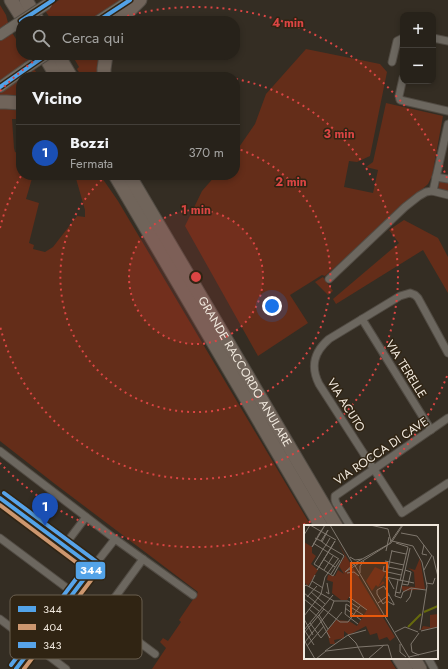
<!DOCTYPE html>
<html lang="it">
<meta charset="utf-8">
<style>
body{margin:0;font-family:Jost,sans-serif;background:#2f2a23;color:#f1f3f6}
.controls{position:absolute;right:12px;top:12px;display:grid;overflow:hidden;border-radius:8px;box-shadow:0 2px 6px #0003}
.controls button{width:36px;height:36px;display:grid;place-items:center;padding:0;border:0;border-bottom:1px solid #433f39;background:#27221a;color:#f1f3f6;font:20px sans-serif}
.you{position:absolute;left:272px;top:306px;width:14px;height:14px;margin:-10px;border:3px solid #fff;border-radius:50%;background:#1a73e8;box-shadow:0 0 0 6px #1a73e833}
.badge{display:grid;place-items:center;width:26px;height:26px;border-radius:50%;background:#b45309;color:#fff;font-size:13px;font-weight:700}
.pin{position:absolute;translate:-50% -33px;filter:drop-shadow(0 1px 2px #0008)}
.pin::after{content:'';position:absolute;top:21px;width:14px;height:12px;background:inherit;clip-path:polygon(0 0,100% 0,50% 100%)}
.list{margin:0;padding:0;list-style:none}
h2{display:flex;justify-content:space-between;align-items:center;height:52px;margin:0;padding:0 16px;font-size:17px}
h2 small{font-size:13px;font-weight:400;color:#a4a4a2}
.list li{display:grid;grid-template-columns:26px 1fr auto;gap:12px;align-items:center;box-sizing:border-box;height:56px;padding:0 16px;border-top:1px solid #433f39}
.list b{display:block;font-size:15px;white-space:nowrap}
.list p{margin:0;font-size:13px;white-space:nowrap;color:#a4a4a2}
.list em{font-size:13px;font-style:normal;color:#a4a4a2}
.icon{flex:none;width:22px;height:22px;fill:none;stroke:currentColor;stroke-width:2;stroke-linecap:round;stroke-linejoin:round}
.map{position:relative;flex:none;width:448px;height:669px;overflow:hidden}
.search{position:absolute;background:#27221a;box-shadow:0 2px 6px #0003;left:16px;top:16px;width:224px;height:44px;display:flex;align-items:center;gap:10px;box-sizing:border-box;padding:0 14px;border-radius:16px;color:#a4a4a2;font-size:15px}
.panel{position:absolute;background:#27221a;box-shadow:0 2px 6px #0003;left:16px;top:72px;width:224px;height:108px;border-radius:16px}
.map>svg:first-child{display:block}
</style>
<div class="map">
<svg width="448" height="669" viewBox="0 0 448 669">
<rect width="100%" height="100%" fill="#342d23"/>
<g fill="#642d19">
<path d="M59 0H122L90 21H52L44 9Z"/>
<path d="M0 5 6 15 8 23 0 29Z"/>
<path d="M11 31 21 47V55H26L30 61 0 81V38Z"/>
<path d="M306 49 380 64 387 72 370 156 357 162 349 161 344 187 373 193 378 170 366 167 373 162 386 103 443 116 432 176 428 184 325 276 322 275 290 295 308 323 258 356 185 226 202 191 216 175H235V153L255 124 266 94Z"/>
<path d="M72 55H103L102 77H82L77 69 79 67Z"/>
<path d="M33 68 40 77H21V99L0 98V90Z"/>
<path d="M0 105 21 106V119H12L14 148 15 152 21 154V175H33L26 199 39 203 29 243 34 245 33 249 45 252 53 247 77 216 85 217V210L75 175H100L118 201 311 526H305V658H389L396 669H152L166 648 160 642 163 638 168 641 181 622 179 620 198 592 55 484 0 441Z"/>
<path d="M440 180 448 182V192L438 190Z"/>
<path d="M404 220 438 238 448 257V293L423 250 336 304 333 299 399 243 389 230Z"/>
<path d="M323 277 333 291 328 295 315 282Z"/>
</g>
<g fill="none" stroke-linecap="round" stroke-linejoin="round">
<g stroke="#514b43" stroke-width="9">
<g id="minor">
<path d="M433 38 448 41"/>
<path d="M392 62 397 41 403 38"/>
<path d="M403 78 399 96 400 100 448 111"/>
<path d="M436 177 448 179"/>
<path d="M433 191 448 124"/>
<path d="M329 279 405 207 419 196 426 192 432 191 448 195"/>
<path d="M362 319 431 430"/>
<path d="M448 353 418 298 415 295 410 293 400 296 329 339C314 352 310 366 319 384L402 513 448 483"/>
<path d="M0 451 115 539 193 595"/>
<path d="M0 498 93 567"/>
<path d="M350 526 336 503 335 500V496L448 418"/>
<path d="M0 538 155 654"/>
<path d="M64 546 86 517"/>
<path d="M102 615 143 559"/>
<path d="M0 619 66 669"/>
<path d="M428 658 434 669"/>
<path d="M16 669 79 585 115 539"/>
</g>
</g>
<g stroke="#514b43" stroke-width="12">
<g id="secondary">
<path d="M98 21 130 0"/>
<path d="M0 35 9 29"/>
<path d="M0 87 28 67"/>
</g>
</g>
<g stroke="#514b43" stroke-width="15">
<g id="motorway">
<path d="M11 0 21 16"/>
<path d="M26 0 31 9"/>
<path d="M35 16 38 21"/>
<path d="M119 21 140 0"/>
<path d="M44 55 57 77"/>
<path d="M58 55 71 77"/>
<path d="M104 77V69L106 55"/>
<path d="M0 102H6L21 103"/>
<path d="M115 175 321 526"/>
<path id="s1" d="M129 175 336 526"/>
<path d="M399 658 406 669"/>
<path d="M414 658 420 669"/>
</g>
</g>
<use href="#minor" stroke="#6c675f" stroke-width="7"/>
<use href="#secondary" stroke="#706960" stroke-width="10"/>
<use href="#motorway" stroke="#70645a" stroke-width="13"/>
<g stroke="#514b43" stroke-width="12" stroke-linecap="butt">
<g id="secondary-bridge">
<path d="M9 29 47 4"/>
<path d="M28 67 46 55"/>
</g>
</g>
<use href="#secondary-bridge" stroke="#706960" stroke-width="10"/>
<g stroke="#302413" stroke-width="7">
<g id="bus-1">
<path d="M21 21 53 0"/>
<path d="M98 21 130 0"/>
<path d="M0 87 46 55"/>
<path d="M0 498 93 567"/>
<path d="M16 669 93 567"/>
</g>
</g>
<g stroke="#302413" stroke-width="7">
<g id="bus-2">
<path d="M0 505 89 572"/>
<path d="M24 669 98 571"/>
</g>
</g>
<g stroke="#302413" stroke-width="7">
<g id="bus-3">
<path d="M4 493 97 562"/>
<path d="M11 665 88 563"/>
</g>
</g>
<use href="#bus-1" stroke="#53a3e8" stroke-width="4"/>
<use href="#bus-2" stroke="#cd976f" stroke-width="4"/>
<use href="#bus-3" stroke="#57a3e9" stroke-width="4"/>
</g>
<circle cx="196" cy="277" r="67" fill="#da4543" fill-opacity=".12"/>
<g fill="none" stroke="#da4543" stroke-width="2" stroke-dasharray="2 4">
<circle cx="196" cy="277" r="67"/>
<path d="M235 148A135 135 0 1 1 107 175"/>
<path d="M0 228A202 202 0 0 1 21 176M168 77A202 202 0 0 1 224 77M236 79A202 202 0 1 1 0 326"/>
<path d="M447 376A270 270 0 0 1 0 463M0 91A270 270 0 0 1 41 56M110 21A270 270 0 0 1 447 178"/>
</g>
<g text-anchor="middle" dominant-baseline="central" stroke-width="3" stroke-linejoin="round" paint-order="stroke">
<g font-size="12" fill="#efe7dc" stroke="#302413">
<text transform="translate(406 369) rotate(58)">VIA TERELLE</text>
<text stroke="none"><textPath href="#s1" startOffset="228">GRANDE RACCORDO ANULARE</textPath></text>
<text transform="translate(346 405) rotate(58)">VIA ACUTO</text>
<text transform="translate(381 451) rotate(-34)">VIA ROCCA DI CAVE</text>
</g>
</g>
<g transform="translate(304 525)">
<rect width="134" height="134" fill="#342d23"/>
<path d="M0 17 8 22V28L12 31 7 39 14 45 4 61 0 57ZM34 18 91 112 86 116 83 112 75 115 73 108 66 110 62 101 45 110 40 106V113L30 115 31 119H26L23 106 32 95 45 96 53 101 63 85 45 72 43 75H37L28 68 29 57 23 55 24 50 31 51 34 45 40 49 35 41 41 31ZM116 33 121 64 99 66 97 61 111 62 110 47 104 43 111 45ZM71 42 82 47 74 62 79 56 84 62 81 58 74 62 72 60 68 66 62 56ZM134 89V102L117 105 119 101 126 102V90Z" fill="#642d19"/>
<path fill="none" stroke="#666a0d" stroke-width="2" d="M120 87 134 81M104 102 117 89"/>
<path fill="none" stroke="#7f776d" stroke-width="1" d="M21 0 17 7 8 22 15 9ZM26 0 49 39M66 0 84 4 87 17M98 0 85 19 51 38 41 47 87 18 99 0M97 8 113 11 128 31M0 10 6 0 32 15M11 13 17 16 22 20 39 30 40 31 29 51 10 39 15 31 19 24 22 20 26 13M17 16 24 5 18 17M88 16 109 21 118 37 123 61 116 105M9 18 35 34M92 18 104 22M120 20 118 29 123 30M82 26 85 12M88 26 102 29M129 31 134 52M46 32 51 35 58 34M19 34 31 42M81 36 100 40M50 39 106 134M80 41 79 46 97 50M84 42 99 45M13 45 27 23 31 16 15 42M20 45 29 31M120 45 128 30M43 48 50 47 55 51M56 48V41L60 36M27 49 36 35M82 52 110 58M82 53 88 25M84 53 90 64M94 55 91 71 97 73 99 67M8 56 19 63M96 56 104 22M122 58 129 59 131 53M98 59 104 60 107 47 101 45M80 61 90 79V80L83 76 79 79 73 69V65ZM0 62 2 60 30 76H44M5 62 11 50M7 67 21 79M22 67 25 69 23 58M91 67 96 68 106 23M99 67 107 63 122 65M0 68 36 97H44L56 81M3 72 13 61M45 72 63 85M0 74 15 86M44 76 55 83M102 77 106 72 108 64M74 78 85 70M41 83 57 95M5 84 15 93 26 113M15 90 24 104M0 91 17 69 21 52 34 34M0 94 9 110M6 98 17 113 38 87M54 99 41 89 42 79 59 90M0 105 29 70M1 106 10 120M117 106 134 102M91 107 101 102 114 107M0 108 20 84M115 108 107 119 108 127 115 130M44 110 62 105M0 115 11 134M1 117 27 84 30 76M96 119V127L102 132M3 121 20 101M55 122 84 120 88 134M21 126 44 110 52 118 60 134M105 132 134 125M12 134 22 126 55 122M64 134 80 120"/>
<path fill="#e8590c" fill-opacity="0.15" stroke="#e8590c" stroke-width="2" d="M47 38H83V91H47Z"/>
<rect width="134" height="134" fill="none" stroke="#efe7dc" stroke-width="2"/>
</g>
<rect x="10" y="595" width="132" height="64" rx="6" fill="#302413" stroke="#695e4f" stroke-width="1"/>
<rect x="18" y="606" width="18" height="6" fill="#53a3e8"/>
<rect x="18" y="624" width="18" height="6" fill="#cd976f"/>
<rect x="18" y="642" width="18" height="6" fill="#57a3e9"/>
<g font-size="11" fill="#efe7dc">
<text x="43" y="613">344</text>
<text x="43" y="631">404</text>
<text x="43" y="649">343</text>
</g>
<circle cx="196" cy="277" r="6" fill="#da4543" stroke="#302413" stroke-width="2"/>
<g font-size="12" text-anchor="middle" font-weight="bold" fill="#da4543" stroke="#302413" stroke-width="3" stroke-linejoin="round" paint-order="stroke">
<text x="288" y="27">4 min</text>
<text x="339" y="138">3 min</text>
<text x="291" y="186">2 min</text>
<text x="196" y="214">1 min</text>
</g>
<rect stroke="#302413" stroke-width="1.5" x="75" y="561" width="31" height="19" rx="4" fill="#53a3e8"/>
<g font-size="11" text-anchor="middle" font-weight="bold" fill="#fff">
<text x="91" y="574">344</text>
</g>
</svg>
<div class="controls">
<button>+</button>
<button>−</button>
</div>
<div class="you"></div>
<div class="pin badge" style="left:45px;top:526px;background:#1a4fb4">1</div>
<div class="search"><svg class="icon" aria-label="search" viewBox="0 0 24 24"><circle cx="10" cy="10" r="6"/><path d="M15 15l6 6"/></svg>Cerca qui</div>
<section class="panel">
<h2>Vicino<small></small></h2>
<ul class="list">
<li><span class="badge" style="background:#1a4fb4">1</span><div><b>Bozzi</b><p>Fermata</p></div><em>370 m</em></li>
</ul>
</section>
</div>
